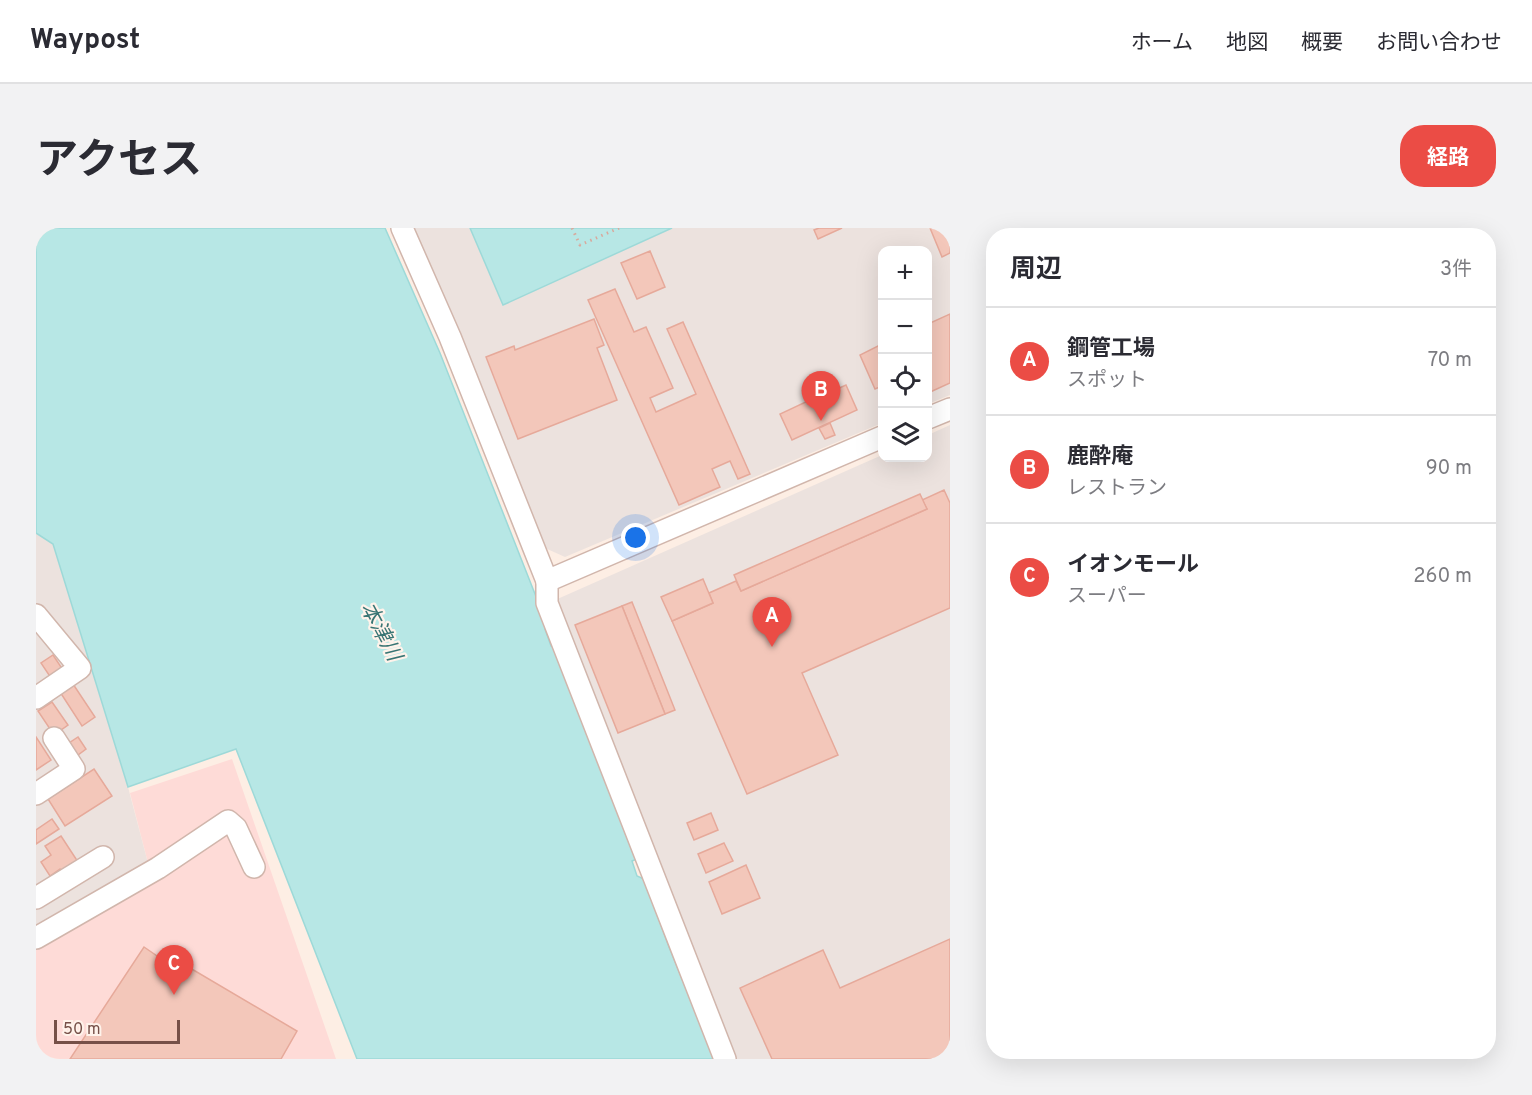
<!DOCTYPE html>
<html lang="ja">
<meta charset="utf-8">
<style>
body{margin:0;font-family:Overpass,"Noto Sans JP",sans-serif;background:#f2f2f3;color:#2b2b33}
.controls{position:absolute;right:18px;top:18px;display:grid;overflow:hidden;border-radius:12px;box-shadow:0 6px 24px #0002}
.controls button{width:54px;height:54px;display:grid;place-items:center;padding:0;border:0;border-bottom:2px solid #e1e1e2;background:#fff;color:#2b2b33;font:30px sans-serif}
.scale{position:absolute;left:18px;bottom:15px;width:126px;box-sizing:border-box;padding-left:6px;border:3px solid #765048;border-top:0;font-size:16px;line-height:21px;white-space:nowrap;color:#765048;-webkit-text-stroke:4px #fff3eb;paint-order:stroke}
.you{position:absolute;left:600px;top:310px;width:21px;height:21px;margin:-15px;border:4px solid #fff;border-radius:50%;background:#1a73e8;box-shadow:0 0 0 9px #1a73e833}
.badge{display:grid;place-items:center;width:39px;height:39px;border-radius:50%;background:#eb4c45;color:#fff;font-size:20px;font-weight:700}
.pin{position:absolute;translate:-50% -50px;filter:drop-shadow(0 2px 3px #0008)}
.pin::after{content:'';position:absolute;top:32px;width:21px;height:18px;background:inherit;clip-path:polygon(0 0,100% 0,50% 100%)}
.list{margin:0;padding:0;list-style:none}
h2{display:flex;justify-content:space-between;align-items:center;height:78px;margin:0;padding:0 24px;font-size:26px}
h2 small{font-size:20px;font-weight:400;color:#7c7c81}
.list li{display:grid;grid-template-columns:39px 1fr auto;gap:18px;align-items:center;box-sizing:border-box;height:108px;padding:0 24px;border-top:2px solid #e1e1e2}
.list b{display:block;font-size:22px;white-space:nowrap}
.list p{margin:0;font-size:20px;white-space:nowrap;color:#7c7c81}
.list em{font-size:20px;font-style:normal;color:#7c7c81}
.icon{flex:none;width:33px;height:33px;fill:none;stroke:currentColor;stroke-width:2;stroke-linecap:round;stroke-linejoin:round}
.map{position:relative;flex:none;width:914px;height:831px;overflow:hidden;border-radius:24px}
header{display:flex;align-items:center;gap:36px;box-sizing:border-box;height:84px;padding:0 30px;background:#fff;border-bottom:2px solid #e1e1e2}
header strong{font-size:28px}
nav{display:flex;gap:33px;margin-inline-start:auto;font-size:21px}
.intro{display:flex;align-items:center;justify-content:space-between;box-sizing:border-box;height:144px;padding:0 36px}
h1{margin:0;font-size:42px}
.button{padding:15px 27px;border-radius:24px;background:#eb4c45;color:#fff;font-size:21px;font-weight:700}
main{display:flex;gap:36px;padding:0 36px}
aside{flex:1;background:#fff;border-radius:24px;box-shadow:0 6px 24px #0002}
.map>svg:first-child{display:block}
</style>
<header>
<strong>Waypost</strong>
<nav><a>ホーム</a><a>地図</a><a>概要</a><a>お問い合わせ</a></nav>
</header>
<div class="intro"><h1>アクセス</h1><a class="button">経路</a></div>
<main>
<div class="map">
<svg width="914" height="831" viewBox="0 0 914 831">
<rect width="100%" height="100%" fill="#fdeee4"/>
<path fill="#fedbd7" d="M196 531 300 831H0V719L113 639 94 565Z"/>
<g fill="#ece2de">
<path d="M373 0H434L467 77 636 0H914V167L892 176V22H846V195L529 329 509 320Z"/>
<path d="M914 197V831H699L517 373 846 227V230H892V207Z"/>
<path d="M0 305 17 316 92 559 113 639 0 704Z"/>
</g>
<g fill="#b7e7e5" stroke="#9dd9d8" stroke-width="1.5">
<path d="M0 0H349L404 125 512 399 509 401 515 418 519 420 601 631 596 633 601 648 608 651 633 719 679 831H321L200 521 92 559 17 316 0 305Z"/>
<path d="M434 0H636L467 77Z"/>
</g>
<g fill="#f3c7ba" stroke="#e6a99a" stroke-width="1.5">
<path d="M783 0H806L782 11 778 2Z"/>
<path d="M894 0H914V25L906 29Z"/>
<path d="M614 23 629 59 601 71 585 35Z"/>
<path d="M579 61 598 104 610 99 637 160 614 170 620 184 660 166 631 101 647 94 714 246 702 251 694 233 676 241 684 259 643 277 552 72Z"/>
<path d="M914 86V155L892 165V96Z"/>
<path d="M558 91 568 117 561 120 581 172 482 211 450 129 478 118 479 122Z"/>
<path d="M846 116V158L839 161 824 127Z"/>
<path d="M810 157 821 182 756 212 744 186 772 173 770 170 779 166 781 170Z"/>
<path d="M794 195 799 207 789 211 783 200Z"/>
<path d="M908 262 914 275V380L766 445 802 527 711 566 636 393 677 375 673 365 700 353 705 363 891 281 886 272Z"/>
<path d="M884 266 891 281 705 363 698 347Z"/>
<path d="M667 351 677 375 636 393 625 369Z"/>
<path d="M596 374 639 482 629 486 586 378Z"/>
<path d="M586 378 629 486 582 505 539 397Z"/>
<path d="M17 427 29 445 17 453 5 435Z"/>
<path d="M37 456 59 489 46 498 24 464Z"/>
<path d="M16 474 32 497 18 507 2 483Z"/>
<path d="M0 509 15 532 0 542Z"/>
<path d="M42 509 50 521 38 530 30 517Z"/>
<path d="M58 541 76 568 29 598 12 571Z"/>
<path d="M675 585 682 602 658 612 651 595Z"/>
<path d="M16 591 23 601 0 616V602Z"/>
<path d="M25 608 44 637 28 647 24 641 14 648 5 634 15 627 9 618Z"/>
<path d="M688 615 697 633 670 645 662 626Z"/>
<path d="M710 637 724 670 686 686 673 654Z"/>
<path d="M914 711V831H736L704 760 787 722 804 760Z"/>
<path d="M108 719 130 734 132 727 261 803 245 831H34Z"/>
</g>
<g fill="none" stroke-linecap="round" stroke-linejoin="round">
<g stroke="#d1b6ac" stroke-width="24">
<g id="minor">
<path d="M366 0 414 109 511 353 846 209"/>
<path d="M892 190 914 181"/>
<path d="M511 353V375L689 831"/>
<path d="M0 387 44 440 0 470"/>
<path d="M0 566 38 541 18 510"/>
<path d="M0 670 67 629"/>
<path d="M0 710 122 640 192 593 200 600 218 639"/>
</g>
</g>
<path stroke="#d8a99d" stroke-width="3" stroke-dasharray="1.5 4.5" stroke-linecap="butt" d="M536 0 544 17 583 0"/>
<use href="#minor" stroke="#fff" stroke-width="21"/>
</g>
<g text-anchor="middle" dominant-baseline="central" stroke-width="4.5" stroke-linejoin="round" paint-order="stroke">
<g font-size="21" font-style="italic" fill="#397574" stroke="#fff3eb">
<text transform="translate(344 404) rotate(62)">本津川</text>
</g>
</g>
</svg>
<div class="controls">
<button>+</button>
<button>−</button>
<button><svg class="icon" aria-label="locate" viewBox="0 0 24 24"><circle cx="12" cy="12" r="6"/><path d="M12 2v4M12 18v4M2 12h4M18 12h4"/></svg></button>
<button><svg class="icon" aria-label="layers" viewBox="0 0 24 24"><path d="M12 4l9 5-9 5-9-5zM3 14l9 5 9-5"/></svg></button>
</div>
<div class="scale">50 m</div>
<div class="you"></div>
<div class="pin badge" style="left:736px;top:419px">A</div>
<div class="pin badge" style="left:785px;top:193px">B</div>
<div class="pin badge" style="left:138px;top:767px">C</div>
</div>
<aside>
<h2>周辺<small>3件</small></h2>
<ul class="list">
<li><span class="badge">A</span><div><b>鋼管工場</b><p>スポット</p></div><em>70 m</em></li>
<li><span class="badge">B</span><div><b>鹿酔庵</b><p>レストラン</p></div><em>90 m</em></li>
<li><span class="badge">C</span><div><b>イオンモール</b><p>スーパー</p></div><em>260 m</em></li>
</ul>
</aside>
</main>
